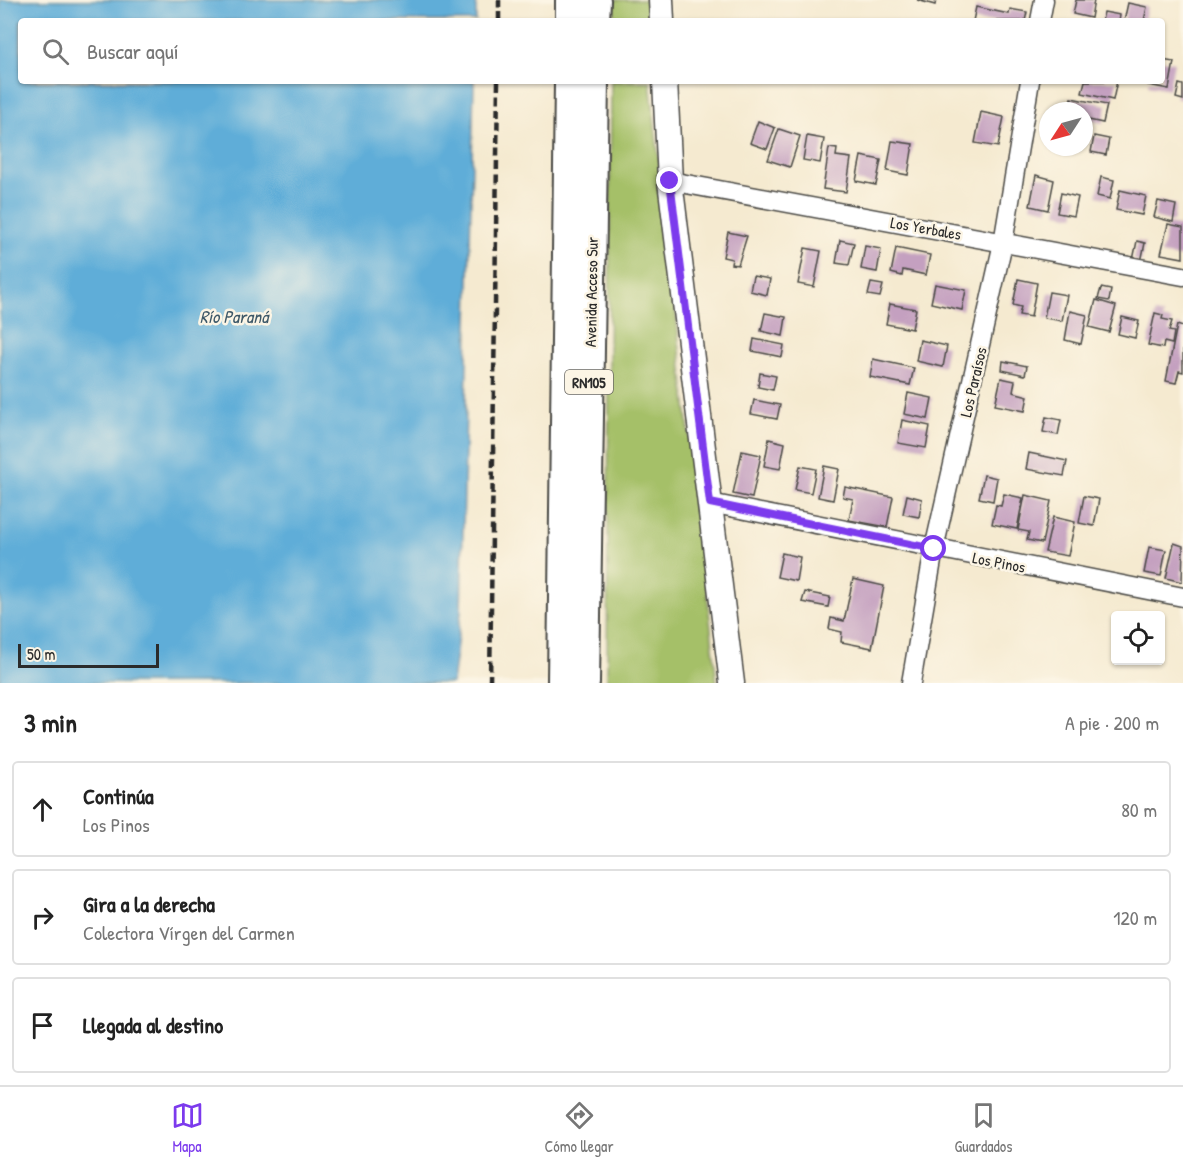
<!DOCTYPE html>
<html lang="es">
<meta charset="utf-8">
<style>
body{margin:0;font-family:"Patrick Hand",sans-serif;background:#f2f2f2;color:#222}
.controls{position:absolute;right:18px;bottom:18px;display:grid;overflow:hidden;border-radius:6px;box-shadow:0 2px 4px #0004}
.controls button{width:54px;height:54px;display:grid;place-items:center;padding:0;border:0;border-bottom:2px solid #e0e0e0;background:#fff;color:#222;font:30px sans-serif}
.compass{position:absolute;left:1039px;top:102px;width:54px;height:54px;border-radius:50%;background:#fff;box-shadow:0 2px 4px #0004;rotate:234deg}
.scale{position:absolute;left:18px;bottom:15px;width:141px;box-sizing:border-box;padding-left:6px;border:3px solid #2b2b2b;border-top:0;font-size:16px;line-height:21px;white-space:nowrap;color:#2b2b2b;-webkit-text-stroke:4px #fcf5e5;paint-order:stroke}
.stop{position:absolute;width:18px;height:18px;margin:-14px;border:4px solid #7c3aed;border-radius:50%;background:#fff}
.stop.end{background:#7c3aed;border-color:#fff;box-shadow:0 2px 6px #0008}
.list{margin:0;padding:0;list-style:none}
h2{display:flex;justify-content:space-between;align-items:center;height:78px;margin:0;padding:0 24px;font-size:26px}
h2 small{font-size:20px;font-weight:400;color:#767676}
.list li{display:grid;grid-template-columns:39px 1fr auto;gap:18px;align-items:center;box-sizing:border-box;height:96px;margin:0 12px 12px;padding:0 12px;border:2px solid #e0e0e0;border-radius:6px}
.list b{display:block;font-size:22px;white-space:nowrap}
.list p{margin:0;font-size:20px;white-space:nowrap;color:#767676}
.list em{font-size:20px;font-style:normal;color:#767676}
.icon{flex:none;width:33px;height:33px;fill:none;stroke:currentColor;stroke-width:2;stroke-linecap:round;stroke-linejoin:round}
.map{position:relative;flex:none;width:1183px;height:683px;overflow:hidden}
.search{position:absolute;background:#fff;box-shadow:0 2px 4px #0004;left:18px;right:18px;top:18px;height:66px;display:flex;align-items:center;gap:15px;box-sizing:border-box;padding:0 21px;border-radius:6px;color:#767676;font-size:22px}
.sheet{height:402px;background:#fff}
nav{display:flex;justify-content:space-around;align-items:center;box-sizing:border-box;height:84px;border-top:2px solid #e0e0e0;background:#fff;font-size:16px;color:#767676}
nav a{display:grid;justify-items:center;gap:3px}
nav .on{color:#7c3aed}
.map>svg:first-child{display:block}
</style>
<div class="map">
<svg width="1183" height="683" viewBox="0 0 1183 683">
<rect width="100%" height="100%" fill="#fcf5e5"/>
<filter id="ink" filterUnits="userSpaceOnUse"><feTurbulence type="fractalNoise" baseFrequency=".0167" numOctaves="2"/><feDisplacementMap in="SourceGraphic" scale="12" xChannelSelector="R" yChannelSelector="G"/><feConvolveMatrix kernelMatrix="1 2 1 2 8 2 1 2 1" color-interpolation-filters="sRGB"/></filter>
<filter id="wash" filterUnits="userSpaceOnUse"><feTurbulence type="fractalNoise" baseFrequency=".008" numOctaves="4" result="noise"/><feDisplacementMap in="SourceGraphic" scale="24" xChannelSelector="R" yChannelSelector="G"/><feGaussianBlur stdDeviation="1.35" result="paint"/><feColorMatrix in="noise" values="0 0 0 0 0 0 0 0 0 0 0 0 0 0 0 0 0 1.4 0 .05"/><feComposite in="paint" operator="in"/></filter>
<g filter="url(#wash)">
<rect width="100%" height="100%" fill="#f5ead0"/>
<g fill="#a5c067" stroke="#687649" stroke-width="1.5">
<path d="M615 0H649L648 21H614Z"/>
<path d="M611 81H650L717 683H607Z"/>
</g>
<path fill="#5eadd8" stroke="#446c82" stroke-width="1.5" d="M0 0H476V21H21V81H474L461 612 452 683H0Z"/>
<g id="blocks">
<g fill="#c4a0c0">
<path d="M917 0H936L935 5Z"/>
<path d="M1076 0H1094L1091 18 1073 14Z"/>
<path d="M1128 3 1147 7 1144 21H1124Z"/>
<path d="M976 7 1009 14 1010 9 1027 12 1025 21H973Z"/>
<path d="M1104 12 1120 15 1119 21H1102Z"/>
<path d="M1162 60 1174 62 1169 89 1148 85 1149 81H1162Z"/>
<path d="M1085 81H1117L1113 100 1082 93Z"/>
<path d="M1179 84 1183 85V100L1176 98Z"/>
<path d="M1071 98 1107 105 1103 123 1084 119V111H1069Z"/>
<path d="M981 112 1004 117 998 147 975 143Z"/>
<path d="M758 121 775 128 767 149 750 143Z"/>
<path d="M779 129 800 136 790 167 768 160Z"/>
<path d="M807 136 824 139 820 163 803 160Z"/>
<path d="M1094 136 1109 139 1106 155 1091 152Z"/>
<path d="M892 141 913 144 908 175 887 171Z"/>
<path d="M829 148 837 149 836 156 851 158 846 192 823 189Z"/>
<path d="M861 156 881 160 876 185 856 181Z"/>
<path d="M1036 175 1054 180 1048 210 1030 206Z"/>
<path d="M1101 177 1114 180 1110 199 1097 196Z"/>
<path d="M1120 190 1146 196 1142 215 1116 210Z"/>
<path d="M1061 193 1078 197 1074 216 1057 213Z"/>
<path d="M1158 201 1176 205 1173 222 1154 217Z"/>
<path d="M1168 224 1183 227V258L1161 254Z"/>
<path d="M728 232 747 236 738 265 731 264 732 259 723 257Z"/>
<path d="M840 240 854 243 849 265 836 263Z"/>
<path d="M1137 241 1145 243 1141 262 1133 260Z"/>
<path d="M865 246 881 249 877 272 861 269Z"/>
<path d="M805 248 821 251 814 287 798 284Z"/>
<path d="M896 248 930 255 926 275 903 270 902 276 891 273Z"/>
<path d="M753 276 770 279 767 295 750 291Z"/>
<path d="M1018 279 1037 283 1031 317 1019 315 1021 307 1013 305Z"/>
<path d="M871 283 883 285 880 297 868 295Z"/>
<path d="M935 284 966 290 962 310 931 303Z"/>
<path d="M1101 288 1111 290 1109 301 1098 299Z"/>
<path d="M1049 292 1067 295 1062 321 1044 318Z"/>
<path d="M1096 300 1116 306 1109 332 1089 327Z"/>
<path d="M890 304 916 309 912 329 886 324Z"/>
<path d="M1070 311 1087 315 1081 344 1065 340Z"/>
<path d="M765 313 786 317 783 336 761 331Z"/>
<path d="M1155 313 1163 315 1162 319 1172 321 1169 331 1174 332 1172 344 1164 342 1163 348 1148 345Z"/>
<path d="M1122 317 1139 321 1135 338 1118 334Z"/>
<path d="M1177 325 1183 327V372L1179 371 1176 383 1166 381Z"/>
<path d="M754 339 784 345 782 357 752 351Z"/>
<path d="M920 340 947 346 943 367 916 361Z"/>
<path d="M873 359 914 368 910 385 870 377Z"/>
<path d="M1003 361 1027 366 1025 375 1002 370Z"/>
<path d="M760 373 776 376 773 390 758 387Z"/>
<path d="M1001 378 1015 381 1013 392 1028 396 1025 411 995 405Z"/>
<path d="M908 393 932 398 928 419 904 414Z"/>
<path d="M754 400 780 405 777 419 751 414Z"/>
<path d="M1046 417 1061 420 1058 435 1043 432Z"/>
<path d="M902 420 930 426 926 448 898 443Z"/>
<path d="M769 439 785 443 780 469 764 466Z"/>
<path d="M742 451 761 455 752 498 733 494Z"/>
<path d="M1029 453 1067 461 1064 476 1026 469Z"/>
<path d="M800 466 816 469 811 493 795 490Z"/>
<path d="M824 466 839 469 833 500 818 497Z"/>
<path d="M984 475 997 478 993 501 979 498Z"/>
<path d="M845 487 893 497 887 527 849 520 853 499 843 497Z"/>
<path d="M1004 494 1023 498 1017 529 992 524 996 505 1001 506Z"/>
<path d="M907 495 922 499 919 517 903 514Z"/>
<path d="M1025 495 1051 501 1042 543 1027 540 1029 532 1018 530Z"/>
<path d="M1084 496 1099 499 1094 526 1079 523Z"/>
<path d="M1053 517 1075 522 1068 556 1045 552Z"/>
<path d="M1174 543 1183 546 1182 582 1166 578Z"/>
<path d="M1149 547 1166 550 1161 576 1144 573Z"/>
<path d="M782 553 800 557 796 581 777 577Z"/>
<path d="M853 579 884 586 872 648 841 642 842 632 829 629 831 618 844 621Z"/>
<path d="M805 592 830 597 828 607 802 602Z"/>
</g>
</g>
</g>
<g filter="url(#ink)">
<use href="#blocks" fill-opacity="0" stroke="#494844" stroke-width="1.5"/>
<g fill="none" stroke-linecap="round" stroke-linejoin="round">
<g stroke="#494844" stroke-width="21">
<g id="minor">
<path d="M1040 21 1044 0"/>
<path d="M670 181 1183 276"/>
<path d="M710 503 1183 597"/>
<path d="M911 683 934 549 1003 243 1030 81"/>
</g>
</g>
<g stroke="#494844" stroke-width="27">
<g id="secondary">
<path d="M661 0 662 21"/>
<path d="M665 81 670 181 732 683"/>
</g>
</g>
<g stroke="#494844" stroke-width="32">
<g id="trunk">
<path d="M570 21V0"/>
<path d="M595 21 596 0"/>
<path d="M562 683 569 81"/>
<path d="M585 683 594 81"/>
</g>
</g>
<use href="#minor" stroke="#fff" stroke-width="18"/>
<use href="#secondary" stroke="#fff" stroke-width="24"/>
<use href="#trunk" stroke="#fff" stroke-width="28"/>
<g stroke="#2b2b2b" stroke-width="4.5" stroke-dasharray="9 4.5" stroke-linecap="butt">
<path d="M499 21V0"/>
<path d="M490 683 498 81"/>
</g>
</g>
</g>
<g fill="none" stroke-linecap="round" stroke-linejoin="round" filter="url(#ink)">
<path stroke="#7c3aed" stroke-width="8" d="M670 181 710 503 934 549"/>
</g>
<g text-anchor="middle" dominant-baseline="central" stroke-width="5" stroke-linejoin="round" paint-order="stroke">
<rect fill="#fcf5e5" stroke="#6a6863" stroke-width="1.5" x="565" y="370" width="48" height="24" rx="4.5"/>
<g font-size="15" font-weight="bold" fill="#2b2b2b">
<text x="589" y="382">RN105</text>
</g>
<g font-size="16" fill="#2b2b2b" stroke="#fcf5e5">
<text transform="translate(926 228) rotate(10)">Los Yerbales</text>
<text transform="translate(591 292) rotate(-89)">Avenida Acceso Sur</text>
<text transform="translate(973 382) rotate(-77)">Los Paraísos</text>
<text transform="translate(999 562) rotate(11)">Los Pinos</text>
</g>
<g font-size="18" font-style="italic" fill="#3d5868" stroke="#fcf5e5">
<text x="234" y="316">Río Paraná</text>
</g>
</g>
</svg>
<div class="controls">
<button><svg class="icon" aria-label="locate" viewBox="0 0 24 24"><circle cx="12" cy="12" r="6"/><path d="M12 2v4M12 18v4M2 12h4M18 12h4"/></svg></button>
</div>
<svg class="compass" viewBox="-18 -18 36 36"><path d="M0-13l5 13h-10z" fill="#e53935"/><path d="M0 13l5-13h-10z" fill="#767676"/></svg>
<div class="scale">50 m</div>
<div class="stop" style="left:934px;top:549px"></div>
<div class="stop end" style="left:670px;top:181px"></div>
<div class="search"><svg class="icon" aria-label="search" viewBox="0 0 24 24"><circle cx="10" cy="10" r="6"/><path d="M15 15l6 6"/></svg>Buscar aquí</div>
</div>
<section class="sheet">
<h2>3 min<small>A pie · 200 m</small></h2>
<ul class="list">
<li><svg class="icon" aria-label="ahead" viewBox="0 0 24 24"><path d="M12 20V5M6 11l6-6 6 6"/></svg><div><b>Continúa</b><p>Los Pinos</p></div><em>80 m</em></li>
<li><svg class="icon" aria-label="right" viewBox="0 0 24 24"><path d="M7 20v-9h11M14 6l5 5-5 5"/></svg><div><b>Gira a la derecha</b><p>Colectora Vírgen del Carmen</p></div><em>120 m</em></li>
<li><svg class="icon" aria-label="arrive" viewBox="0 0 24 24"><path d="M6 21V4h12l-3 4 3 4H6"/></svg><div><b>Llegada al destino</b></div></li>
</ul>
</section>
<nav>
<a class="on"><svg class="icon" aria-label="map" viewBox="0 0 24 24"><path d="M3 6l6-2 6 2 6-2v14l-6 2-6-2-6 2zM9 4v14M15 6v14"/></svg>Mapa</a>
<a><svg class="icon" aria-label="directions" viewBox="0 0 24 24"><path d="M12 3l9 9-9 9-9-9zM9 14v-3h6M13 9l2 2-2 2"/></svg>Cómo llegar</a>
<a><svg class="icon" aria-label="saved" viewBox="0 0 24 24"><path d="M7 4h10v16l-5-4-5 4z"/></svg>Guardados</a>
</nav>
